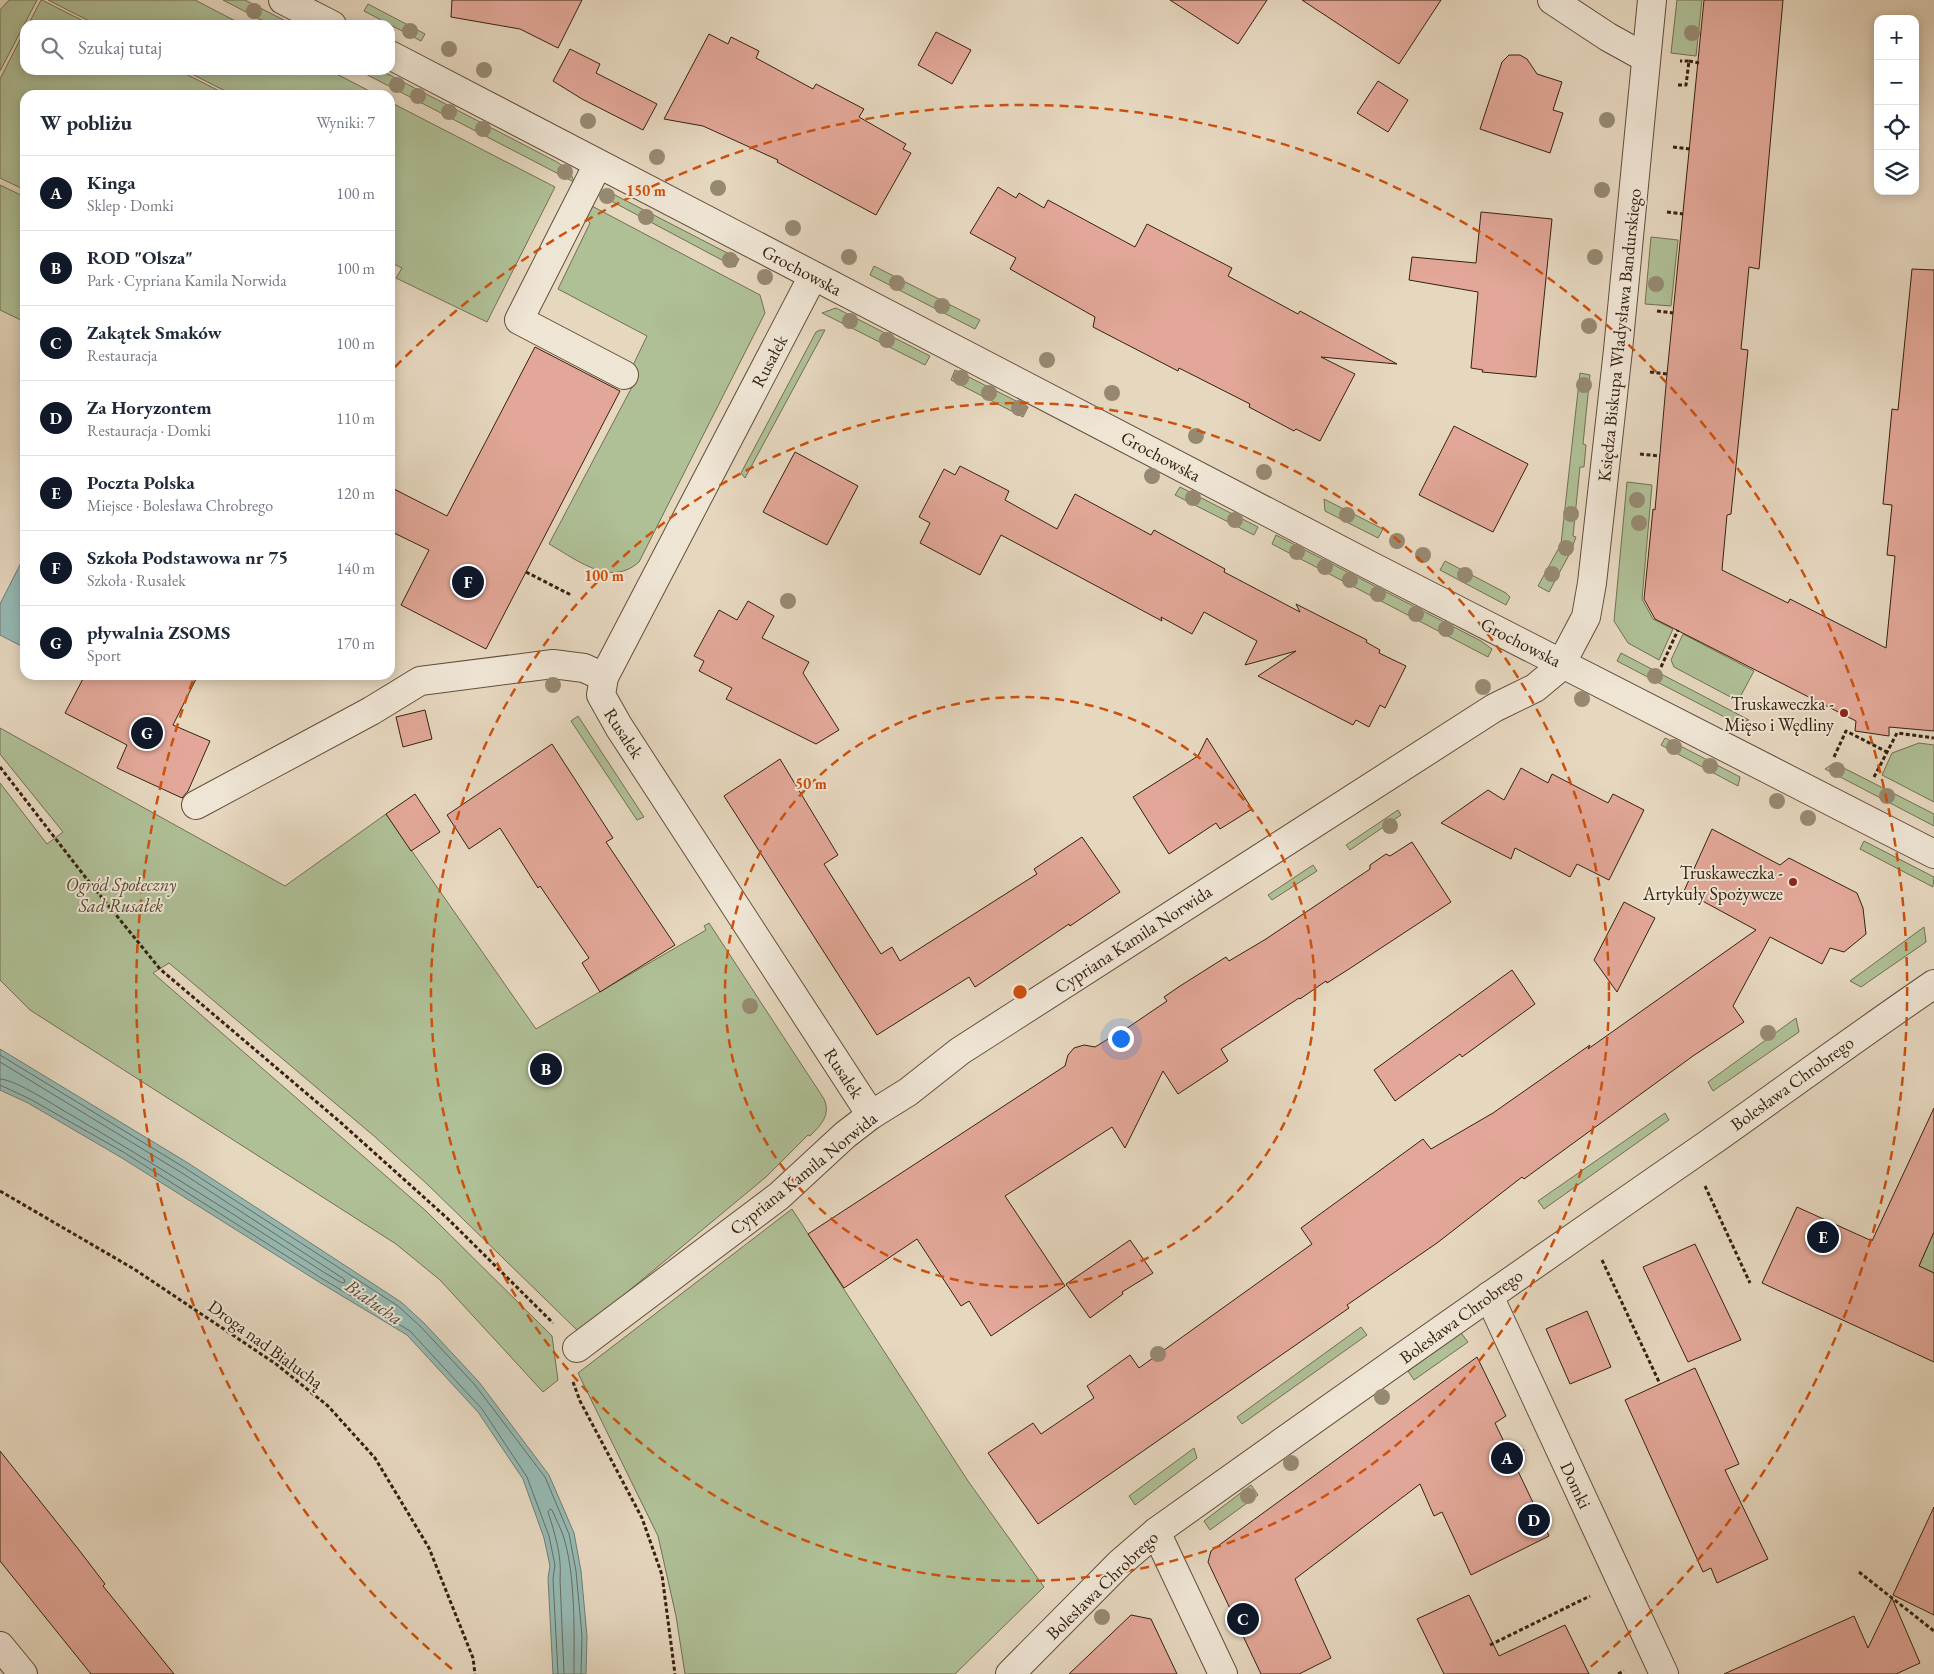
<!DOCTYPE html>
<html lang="pl">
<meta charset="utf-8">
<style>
body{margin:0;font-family:"EB Garamond",serif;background:#f2f2f3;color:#1f2937}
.controls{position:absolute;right:15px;top:15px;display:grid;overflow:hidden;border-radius:10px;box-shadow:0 2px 12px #0003}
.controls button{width:45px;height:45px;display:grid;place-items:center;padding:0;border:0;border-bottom:1px solid #e0e1e3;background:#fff;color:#1f2937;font:25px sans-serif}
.you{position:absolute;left:1120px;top:1038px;width:18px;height:18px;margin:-12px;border:4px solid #fff;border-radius:50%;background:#1a73e8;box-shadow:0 0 0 8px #1a73e833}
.badge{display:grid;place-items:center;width:32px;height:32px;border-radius:50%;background:#111827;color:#fff;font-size:16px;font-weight:700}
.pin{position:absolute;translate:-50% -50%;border:2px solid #fff;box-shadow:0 1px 5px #0006}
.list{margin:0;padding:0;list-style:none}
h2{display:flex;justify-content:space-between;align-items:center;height:65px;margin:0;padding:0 20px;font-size:21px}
h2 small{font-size:16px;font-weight:400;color:#747a83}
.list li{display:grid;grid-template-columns:32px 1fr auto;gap:15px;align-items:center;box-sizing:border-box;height:75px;padding:0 20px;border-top:1px solid #e0e1e3}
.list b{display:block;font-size:19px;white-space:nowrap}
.list p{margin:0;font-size:16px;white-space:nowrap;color:#747a83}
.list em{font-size:16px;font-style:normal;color:#747a83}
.icon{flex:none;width:28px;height:28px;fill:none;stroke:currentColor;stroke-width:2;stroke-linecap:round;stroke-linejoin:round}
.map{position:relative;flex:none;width:1934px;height:1674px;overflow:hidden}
.search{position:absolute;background:#fff;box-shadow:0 2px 12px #0003;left:20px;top:20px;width:375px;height:55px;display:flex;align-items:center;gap:12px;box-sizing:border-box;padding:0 18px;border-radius:15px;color:#747a83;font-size:19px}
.panel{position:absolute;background:#fff;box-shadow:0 2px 12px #0003;left:20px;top:90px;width:375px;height:590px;border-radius:15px}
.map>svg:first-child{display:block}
</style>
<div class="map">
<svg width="1934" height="1674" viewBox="0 0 1934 1674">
<rect width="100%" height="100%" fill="#e6d7bf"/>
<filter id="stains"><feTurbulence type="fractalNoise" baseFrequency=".004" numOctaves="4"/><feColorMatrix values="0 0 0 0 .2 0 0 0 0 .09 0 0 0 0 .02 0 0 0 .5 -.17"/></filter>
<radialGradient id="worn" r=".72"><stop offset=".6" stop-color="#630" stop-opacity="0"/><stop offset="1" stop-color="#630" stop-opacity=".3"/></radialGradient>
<g fill="#afbf96" stroke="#727052">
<path d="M9 0H37L0 71V10Z"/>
<path d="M41 0H42L91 25H28Z"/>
<path d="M48 0H195L243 25H97Z"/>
<path d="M223 0H245L293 25H271Z"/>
<path d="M1677 0H1702L1696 56 1671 53Z"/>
<path d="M368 4 425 34 421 41 364 11Z"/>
<path d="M25 30V70H178L227 95H25V190L0 178V79Z"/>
<path d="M184 70H329L377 95H233Z"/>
<path d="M358 70H380L557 162 570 171 574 182Z"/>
<path d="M390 102 555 187 487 322 396 278 402 268 390 262Z"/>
<path d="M0 185 25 197V322L0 310Z"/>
<path d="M603 191 611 193 739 259 735 267 598 194Z"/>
<path d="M590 205 760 295 765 313 639 562C610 588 576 559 549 544L632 387 626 380 647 336 558 289 590 223 584 216Z"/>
<path d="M1651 237 1678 240 1671 306 1645 304Z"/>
<path d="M874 266 980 320 975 329 870 275Z"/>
<path d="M836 308 930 356 925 365 822 313Z"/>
<path d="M820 330H825L745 478 741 473 816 332Z"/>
<path d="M955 370 1028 407 1023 417 951 380Z"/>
<path d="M1580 373 1590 375 1583 444 1586 445 1584 467H1580L1573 536 1576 537 1570 553 1549 592 1538 586 1561 544Z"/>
<path d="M1627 482 1652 485 1642 599 1653 619 1673 629 1659 660 1628 643 1614 621Z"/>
<path d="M1180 487 1258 527 1254 535 1175 495Z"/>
<path d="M1324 499 1383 529 1378 538 1325 511Z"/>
<path d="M1276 535 1481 641 1492 649 1488 657 1272 544Z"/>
<path d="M1445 561 1506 593 1510 597 1506 605 1440 570Z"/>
<path d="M1683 634 1754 671 1738 701 1674 667 1671 660Z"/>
<path d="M1621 653 1749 720 1736 723 1617 661Z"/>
<path d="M578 716 644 817 637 820 571 721Z"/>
<path d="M0 728 285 886 386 814 536 1029 706 930 704 926 709 923 824 1099C831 1115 821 1125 810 1136L808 1135 766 1177 579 1332 427 1184 374 1136 169 963 153 973 426 1211 552 1336 558 1380 543 1392 440 1280 396 1244 30 1010 0 980V783L47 844 63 832 0 754Z"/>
<path d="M1665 738 1740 777 1738 786 1661 745Z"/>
<path d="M1919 743 1934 745V802L1882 775 1892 753Z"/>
<path d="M1834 763 1934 814V826L1825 769Z"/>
<path d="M1398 810 1401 815 1350 850 1346 845Z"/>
<path d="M1864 841 1934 877 1933 887 1860 849Z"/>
<path d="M1313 865 1317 871 1272 900 1268 895Z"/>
<path d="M1924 927 1926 942 1861 987 1850 981Z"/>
<path d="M1796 1018 1799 1032 1713 1091 1708 1082Z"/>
<path d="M1665 1113 1669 1120 1544 1209 1538 1201Z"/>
<path d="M792 1209 968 1481 1044 1587 955 1674H685L676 1616 658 1536 578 1373Z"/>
<path d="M1934 1232V1273L1919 1266Z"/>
<path d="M1361 1327 1367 1335 1242 1424 1237 1417Z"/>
<path d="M1461 1333 1468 1342 1414 1380 1408 1371Z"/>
<path d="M1194 1448 1197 1458 1135 1505 1129 1496Z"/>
<path d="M1251 1485 1258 1495 1210 1530 1204 1521Z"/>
</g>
<g fill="#96b9b3" stroke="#707d71">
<path d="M25 555V648L0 635V604Z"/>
<path d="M0 1049 188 1163 401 1302 424 1323 479 1382 549 1475 574 1533 581 1571 587 1636 586 1674H553L548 1578 550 1566 544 1538 523 1479 478 1412 407 1335 319 1282 122 1158 28 1103 0 1090Z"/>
</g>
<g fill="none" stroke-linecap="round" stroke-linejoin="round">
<g stroke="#666e61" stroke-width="1">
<path d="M0 1055 185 1168 398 1306 421 1327 475 1385 545 1477 569 1534 576 1571 582 1636 581 1674"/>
<path d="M0 1062 182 1173 344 1279 345 1282 342 1283 325 1273C241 1219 157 1165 71 1115 55 1106 17 1080 0 1079"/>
<path d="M0 1085 30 1099 125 1153 321 1278 410 1331 482 1409 527 1477 549 1536 555 1565 553 1579 558 1674"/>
<path d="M564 1674 560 1579C562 1556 555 1534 548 1512L550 1509 552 1510C556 1519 560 1527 563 1535 576 1575 574 1633 574 1674"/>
</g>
</g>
<g fill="#e2a798" stroke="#36220f">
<path d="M452 0H582L558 48 520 29 451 17Z"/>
<path d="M1170 0H1267L1238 44Z"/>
<path d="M1302 0H1441L1399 64Z"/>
<path d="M1704 0H1783L1759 269 1749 267 1741 349 1748 350 1731 514 1727 515 1722 570 1788 603 1790 599 1886 648 1895 556 1887 555 1892 505 1883 504 1892 409 1898 410 1912 269 1934 270V731L1889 727V736L1855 731 1856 721 1655 619 1644 599 1653 509 1655 510 1667 374Z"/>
<path d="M936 32 971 50 952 84 918 65Z"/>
<path d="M709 34 728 44 731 37 759 51 756 58 813 89 816 84 864 109 859 117 906 144 903 149 911 153 876 215 777 162 778 160 703 126 664 119Z"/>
<path d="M570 49 600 64 596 73 657 104 643 130 582 99 553 81Z"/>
<path d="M1509 55H1520L1527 59 1537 74 1562 82 1553 110 1563 113 1550 153 1480 129 1502 62Z"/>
<path d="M1378 81 1408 100 1388 132 1357 113Z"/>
<path d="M998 187 1016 198 1019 193 1044 208 1048 200 1135 247 1147 224 1232 268 1228 276 1298 314 1300 311 1397 364 1321 357 1355 374 1320 441 1296 429 1294 431 1249 407 1250 404 1179 368 1178 371 1093 327 1095 317 1010 269 1016 258 970 233Z"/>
<path d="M1481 212 1552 219 1536 377 1482 372 1483 370 1471 368 1478 292 1409 280 1412 257 1476 263Z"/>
<path d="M535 347 620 391 486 649 401 605 429 550 390 531V487L447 516Z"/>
<path d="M1454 426 1528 464 1493 532 1419 495Z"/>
<path d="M795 452 858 486 827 545 763 512Z"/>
<path d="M960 466 1009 491 1005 500 1057 529 1075 494 1151 535 1154 530 1225 569 1224 572 1300 612 1296 604 1367 640 1366 642 1380 650 1379 653 1406 666 1385 708 1380 705 1369 727 1356 720 1353 725 1258 676 1296 651 1245 665 1257 641 1204 612 1192 634 1161 617 1162 621 1001 535 980 575 920 543 930 523 919 517 944 469 955 475Z"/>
<path d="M748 601 774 616 762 638 809 662 803 673 839 730 816 744 726 699 732 688 699 671 704 661 694 656 719 610 737 620Z"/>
<path d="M85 675H198L173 725 210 741 188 791 182 798 117 768 127 745 65 713Z"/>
<path d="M425 710 432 739 403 747 396 717Z"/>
<path d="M1207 738 1252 809 1220 829 1216 823 1169 854 1133 797 1198 756Z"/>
<path d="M552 744 613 838 606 842 675 945 600 992 582 963 589 958 540 886 538 888 500 828 469 849 447 815Z"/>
<path d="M780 759 838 855 824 864 881 954 892 947 900 961 1037 874 1034 869 1082 837 1120 892 1070 926 1069 924 975 987 969 977 877 1035 724 796Z"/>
<path d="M1521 768 1548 783 1552 774 1608 803 1613 794 1644 810 1609 880 1577 864 1570 877 1515 848 1511 859 1441 823 1488 790 1504 800Z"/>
<path d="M415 794 440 832 411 851 386 814Z"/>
<path d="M1712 829 1780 865 1789 858 1857 893 1863 908 1866 934 1844 952 1830 948 1822 964 1770 937 1733 1006 1744 1022 1693 1056 1524 1179 1522 1177 1437 1243 1347 1305 1349 1308 1038 1524 988 1453 1033 1423 1041 1434 1094 1398 1087 1386 1130 1355 1139 1368 1312 1244 1301 1228 1423 1139 1431 1149 1493 1113 1590 1045 1588 1049 1756 930 1684 891Z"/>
<path d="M1412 842 1451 902 1349 969 1327 983 1326 981 1300 999 1299 998 1221 1049 1228 1061 1178 1094 1163 1071 1125 1148 1112 1127 1005 1196 1065 1286 991 1336 969 1301 961 1306 917 1239 844 1288 808 1234 1065 1066 1068 1055 1074 1048 1084 1045 1095 1047 1113 1036 1114 1037 1167 1001 1164 997 1180 986 1226 957 1229 961 1266 939 1370 869V865L1386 854 1390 856Z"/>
<path d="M1624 902 1655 918 1617 992 1594 960Z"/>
<path d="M1512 970 1535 1004 1462 1057 1460 1054 1395 1101 1374 1070Z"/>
<path d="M1934 1108V1232L1919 1266 1934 1273V1362L1762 1283 1797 1207 1872 1241Z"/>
<path d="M1130 1240 1153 1273 1122 1292 1123 1294 1090 1318 1066 1284Z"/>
<path d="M1695 1244 1741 1340 1688 1362 1643 1267Z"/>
<path d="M1587 1311 1611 1367 1570 1384 1546 1329Z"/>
<path d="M1477 1357 1506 1416 1495 1423 1549 1536 1471 1575 1442 1512 1434 1516 1420 1484 1295 1579 1331 1658 1299 1674H1261L1208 1562 1211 1551Z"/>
<path d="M1695 1368 1739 1464 1725 1470 1768 1559 1717 1583 1711 1568 1703 1572 1625 1400Z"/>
<path d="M0 1451 79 1550 105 1584 103 1586 174 1674H91L0 1561Z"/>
<path d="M1934 1507V1615L1893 1595Z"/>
<path d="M1469 1595 1499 1656 1565 1625 1589 1674H1444L1417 1619Z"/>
<path d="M1892 1598 1920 1663 1896 1674H1724L1854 1616 1868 1648Z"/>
<path d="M1131 1615 1151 1619 1177 1674H1069Z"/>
</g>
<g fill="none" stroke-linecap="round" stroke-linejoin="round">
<g stroke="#624f3b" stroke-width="30">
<g id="minor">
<path d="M283 0 332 25"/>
<path d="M1552 0 1608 37 1646 58"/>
<path d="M390 55 1371 566 1934 854"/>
<path d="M598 164 519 320 624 375"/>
<path d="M813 276 604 677 601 695 619 727 871 1115"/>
<path d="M196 805 371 711 420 681 553 664 584 668 604 677"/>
<path d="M1489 1296 1664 1674"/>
<path d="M577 1348 779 1196 845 1135 871 1115 908 1092 960 1051 1494 708 1535 688 1559 668 1586 617 1592 583 1618 350 1652 0"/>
<path d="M1156 1532 1223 1674"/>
<path d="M0 1646 23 1674"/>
<path d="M1010 1674 1120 1563 1156 1532C1339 1401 1523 1272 1708 1144 1783 1091 1858 1036 1934 984"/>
</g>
</g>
<g stroke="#36220f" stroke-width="3" stroke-dasharray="4 2.5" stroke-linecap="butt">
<path d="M1689 61 1699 63"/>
<path d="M1678 85H1686L1689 61H1680"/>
<path d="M1673 147 1690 149"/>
<path d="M1667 212 1683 214"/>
<path d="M1657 311 1673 313"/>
<path d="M1650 372 1667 374"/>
<path d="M1640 454 1660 456"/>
<path d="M526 572 571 595"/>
<path d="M1661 667 1678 630"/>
<path d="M1834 757 1846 731 1887 752"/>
<path d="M0 767 86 878 160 969 339 1121 447 1218 553 1323"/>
<path d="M1874 777 1897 733 1934 738"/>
<path d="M1705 1186 1750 1283"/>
<path d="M0 1191 134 1269 276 1364 328 1406 375 1458 429 1548 473 1658 475 1674"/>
<path d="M1602 1260 1660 1384"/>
<path d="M573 1382 580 1401 642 1518 662 1575 675 1674"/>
<path d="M1509 1458 1524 1450"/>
<path d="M1541 1518 1552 1513"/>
<path d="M1859 1572 1934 1631"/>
<path d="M1490 1645 1590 1596"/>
<path d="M1618 1674 1624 1671"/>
</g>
<use href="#minor" stroke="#efe5d5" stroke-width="28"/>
</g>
<g fill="#968971">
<circle cx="254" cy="11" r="8"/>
<circle cx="410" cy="31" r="8"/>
<circle cx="1692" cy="33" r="8"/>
<circle cx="449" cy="49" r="8"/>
<circle cx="484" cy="70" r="8"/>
<circle cx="397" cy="85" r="8"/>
<circle cx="418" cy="96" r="8"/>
<circle cx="449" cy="112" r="8"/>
<circle cx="1607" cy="120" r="8"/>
<circle cx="588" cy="121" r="8"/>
<circle cx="483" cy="129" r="8"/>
<circle cx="657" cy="157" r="8"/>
<circle cx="565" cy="172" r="8"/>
<circle cx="718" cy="188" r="8"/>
<circle cx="1602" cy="190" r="8"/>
<circle cx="607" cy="196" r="8"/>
<circle cx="646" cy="217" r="8"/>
<circle cx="793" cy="228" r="8"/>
<circle cx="849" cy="257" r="8"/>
<circle cx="1595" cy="257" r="8"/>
<circle cx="730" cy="260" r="8"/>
<circle cx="765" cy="277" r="8"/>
<circle cx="897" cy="283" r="8"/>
<circle cx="1656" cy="284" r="8"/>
<circle cx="942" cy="306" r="8"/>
<circle cx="850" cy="321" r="8"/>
<circle cx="1589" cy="326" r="8"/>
<circle cx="887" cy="340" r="8"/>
<circle cx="1047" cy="360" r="8"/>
<circle cx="961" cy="378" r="8"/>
<circle cx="1584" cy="385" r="8"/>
<circle cx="989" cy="393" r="8"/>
<circle cx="1112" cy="393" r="8"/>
<circle cx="1019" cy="408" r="8"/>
<circle cx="1196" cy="436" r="8"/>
<circle cx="1264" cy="472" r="8"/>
<circle cx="1152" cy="476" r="8"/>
<circle cx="1193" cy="498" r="8"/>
<circle cx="1637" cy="500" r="8"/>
<circle cx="1571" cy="514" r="8"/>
<circle cx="1347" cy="515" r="8"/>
<circle cx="1235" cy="520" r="8"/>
<circle cx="1639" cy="523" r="8"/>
<circle cx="1397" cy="541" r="8"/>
<circle cx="1566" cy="548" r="8"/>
<circle cx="1297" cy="552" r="8"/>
<circle cx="1423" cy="555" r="8"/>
<circle cx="1325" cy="567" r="8"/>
<circle cx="1552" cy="574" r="8"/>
<circle cx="1465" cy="575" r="8"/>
<circle cx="1350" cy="580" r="8"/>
<circle cx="1378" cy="594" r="8"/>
<circle cx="788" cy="601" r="8"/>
<circle cx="1416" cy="614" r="8"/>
<circle cx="1446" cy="629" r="8"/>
<circle cx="1655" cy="676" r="8"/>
<circle cx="553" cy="685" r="8"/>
<circle cx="1483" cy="687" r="8"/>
<circle cx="1582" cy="699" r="8"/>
<circle cx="1674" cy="747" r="8"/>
<circle cx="1710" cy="766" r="8"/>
<circle cx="1837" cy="770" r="8"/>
<circle cx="1887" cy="796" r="8"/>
<circle cx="1777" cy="801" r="8"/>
<circle cx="1808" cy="818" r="8"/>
<circle cx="1390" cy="826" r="8"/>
<circle cx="750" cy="1006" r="8"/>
<circle cx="1768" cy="1033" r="8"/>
<circle cx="1158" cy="1354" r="8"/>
<circle cx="1382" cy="1397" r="8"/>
<circle cx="1291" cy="1463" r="8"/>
<circle cx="1248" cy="1496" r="8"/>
<circle cx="1102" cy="1617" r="8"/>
</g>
<g fill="none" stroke="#cd510c" stroke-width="2.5" stroke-dasharray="9 6">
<circle cx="1020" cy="992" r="295"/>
<circle cx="1020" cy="992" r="589"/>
<path d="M452 1669A884 884 0 0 1 195 675M395 367A884 884 0 1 1 1588 1669"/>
</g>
<g fill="#8f2418" stroke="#efe5d5" stroke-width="2">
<circle cx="1844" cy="713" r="5"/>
<circle cx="1793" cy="882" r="5"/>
</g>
<g text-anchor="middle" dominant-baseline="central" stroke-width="4" stroke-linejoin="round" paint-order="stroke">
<g font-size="18" fill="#36220f" stroke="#efe5d5">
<text transform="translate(802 270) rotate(28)">Grochowska</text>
<text transform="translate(1619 335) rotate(-84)">Księdza Biskupa Władysława Bandurskiego</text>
<text transform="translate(769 361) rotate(-62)">Rusałek</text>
<text transform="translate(1161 456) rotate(28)">Grochowska</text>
<text transform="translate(1521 642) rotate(27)">Grochowska</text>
<text transform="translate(624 733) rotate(57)">Rusałek</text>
<text transform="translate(1133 939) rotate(-33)">Cypriana Kamila Norwida</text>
<text transform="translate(844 1073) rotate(57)">Rusałek</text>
<text transform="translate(1792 1083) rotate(-36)">Bolesława Chrobrego</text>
<text transform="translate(803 1173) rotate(-39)">Cypriana Kamila Norwida</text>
<text transform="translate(1461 1316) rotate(-36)">Bolesława Chrobrego</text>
<text transform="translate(266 1344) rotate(36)">Droga nad Białuchą</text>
<text transform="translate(1576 1485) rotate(65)">Domki</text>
<text transform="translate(1102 1585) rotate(-44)">Bolesława Chrobrego</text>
</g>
<g font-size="18" fill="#36220f" stroke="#efe5d5" text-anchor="end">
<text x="1834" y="703">Truskaweczka -<tspan x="1834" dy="21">Mięso i Wędliny</tspan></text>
<text x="1783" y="872">Truskaweczka -<tspan x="1783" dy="21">Artykuły Spożywcze</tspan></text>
</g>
<g font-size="18" font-style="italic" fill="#544931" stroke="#efe5d5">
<text x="121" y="884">Ogród Społeczny<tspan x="121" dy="21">Sad Rusałek</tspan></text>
</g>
<g font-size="19" font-style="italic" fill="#534f40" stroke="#efe5d5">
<text transform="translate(374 1302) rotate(35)">Białucha</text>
</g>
</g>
<circle cx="1020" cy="992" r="8" fill="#cd510c" stroke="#efe5d5" stroke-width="2.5"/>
<g font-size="15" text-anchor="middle" font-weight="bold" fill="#cd510c" stroke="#efe5d5" stroke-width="4" stroke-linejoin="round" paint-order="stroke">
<text x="646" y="196">150 m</text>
<text x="604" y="581">100 m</text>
<text x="811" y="789">50 m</text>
</g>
<rect width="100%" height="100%" filter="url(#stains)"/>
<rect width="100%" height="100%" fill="url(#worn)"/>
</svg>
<div class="controls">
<button>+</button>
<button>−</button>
<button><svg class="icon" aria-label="locate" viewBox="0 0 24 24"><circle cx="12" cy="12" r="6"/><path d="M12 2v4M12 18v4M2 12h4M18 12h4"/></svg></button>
<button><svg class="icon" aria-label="layers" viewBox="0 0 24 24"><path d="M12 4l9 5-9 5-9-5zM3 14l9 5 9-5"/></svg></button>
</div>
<div class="you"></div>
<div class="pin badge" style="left:1507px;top:1458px">A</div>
<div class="pin badge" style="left:546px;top:1069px">B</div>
<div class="pin badge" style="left:1243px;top:1619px">C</div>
<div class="pin badge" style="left:1534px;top:1520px">D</div>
<div class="pin badge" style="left:1823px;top:1237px">E</div>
<div class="pin badge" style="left:468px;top:582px">F</div>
<div class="pin badge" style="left:147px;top:733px">G</div>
<div class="search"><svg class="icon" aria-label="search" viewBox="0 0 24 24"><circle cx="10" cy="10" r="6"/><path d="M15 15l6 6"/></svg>Szukaj tutaj</div>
<section class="panel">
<h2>W pobliżu<small>Wyniki: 7</small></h2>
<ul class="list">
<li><span class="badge">A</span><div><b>Kinga</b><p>Sklep · Domki</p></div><em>100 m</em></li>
<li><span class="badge">B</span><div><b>ROD &quot;Olsza&quot;</b><p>Park · Cypriana Kamila Norwida</p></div><em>100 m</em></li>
<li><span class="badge">C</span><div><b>Zakątek Smaków</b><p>Restauracja</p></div><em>100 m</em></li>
<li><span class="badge">D</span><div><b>Za Horyzontem</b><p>Restauracja · Domki</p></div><em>110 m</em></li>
<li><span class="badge">E</span><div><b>Poczta Polska</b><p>Miejsce · Bolesława Chrobrego</p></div><em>120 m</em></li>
<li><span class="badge">F</span><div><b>Szkoła Podstawowa nr 75</b><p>Szkoła · Rusałek</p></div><em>140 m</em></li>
<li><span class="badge">G</span><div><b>pływalnia ZSOMS</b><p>Sport</p></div><em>170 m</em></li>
</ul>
</section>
</div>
